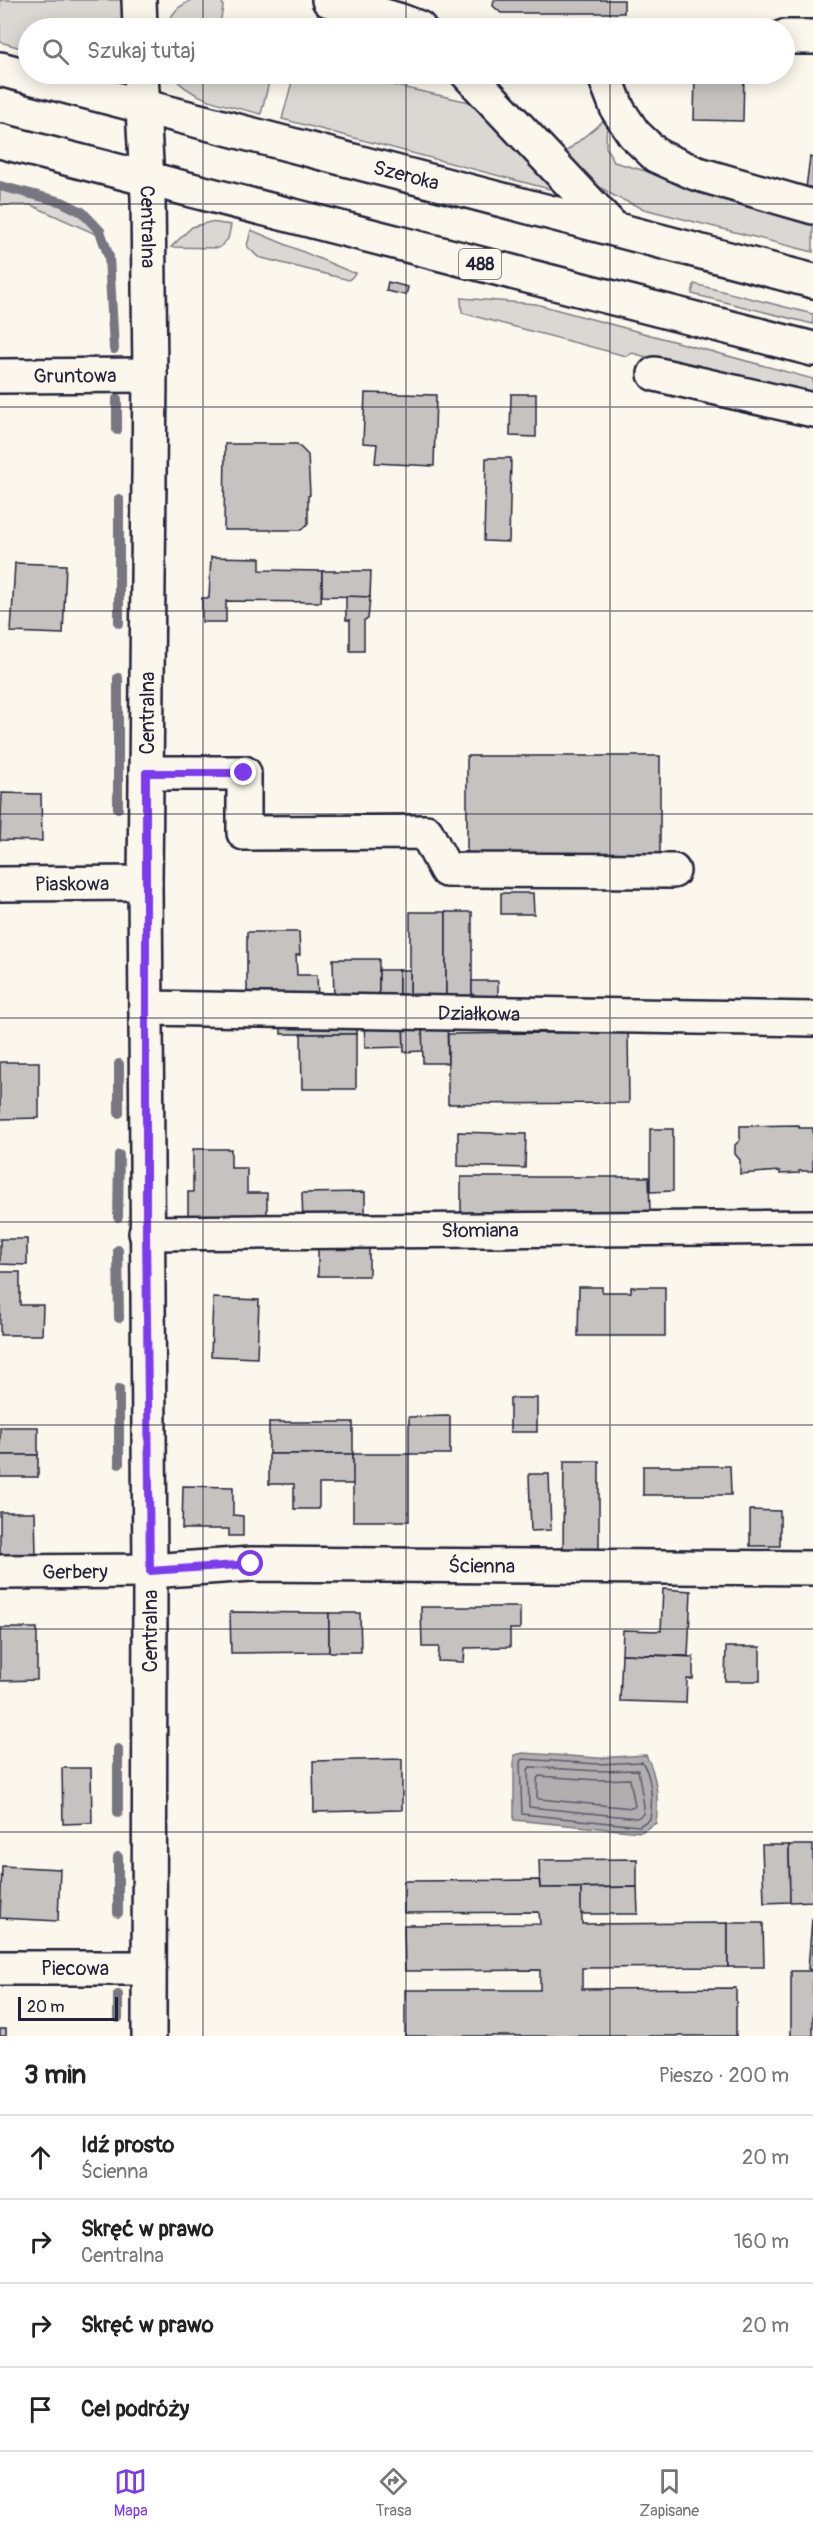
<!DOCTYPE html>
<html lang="pl">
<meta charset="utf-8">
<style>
body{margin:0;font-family:Pangolin,sans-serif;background:#f2f2f2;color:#222}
.scale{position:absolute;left:18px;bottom:15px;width:100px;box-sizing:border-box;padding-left:6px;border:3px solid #22223b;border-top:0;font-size:16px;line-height:21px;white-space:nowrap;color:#22223b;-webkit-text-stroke:4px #fbf7ec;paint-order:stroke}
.stop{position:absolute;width:18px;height:18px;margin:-14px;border:4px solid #7c3aed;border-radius:50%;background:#fff}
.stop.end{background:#7c3aed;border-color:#fff;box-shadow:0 2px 6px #0008}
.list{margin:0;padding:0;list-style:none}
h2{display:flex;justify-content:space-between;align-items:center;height:78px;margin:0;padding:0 24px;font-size:26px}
h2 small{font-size:20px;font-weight:400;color:#767676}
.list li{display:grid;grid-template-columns:39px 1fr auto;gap:18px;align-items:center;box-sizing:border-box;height:84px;padding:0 24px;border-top:2px solid #e0e0e0}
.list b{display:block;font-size:22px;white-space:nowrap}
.list p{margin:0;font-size:20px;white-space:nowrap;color:#767676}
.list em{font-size:20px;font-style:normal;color:#767676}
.icon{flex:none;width:33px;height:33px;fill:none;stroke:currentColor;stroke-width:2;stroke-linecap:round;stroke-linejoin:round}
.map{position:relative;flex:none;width:813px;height:2036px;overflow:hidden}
.search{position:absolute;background:#fff;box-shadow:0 3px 15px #0003;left:18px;right:18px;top:18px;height:66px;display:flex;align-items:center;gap:15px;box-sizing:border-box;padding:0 21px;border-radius:33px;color:#767676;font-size:22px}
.sheet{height:414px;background:#fff}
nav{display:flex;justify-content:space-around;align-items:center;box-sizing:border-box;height:84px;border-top:2px solid #e0e0e0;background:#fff;font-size:16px;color:#767676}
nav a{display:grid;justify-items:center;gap:3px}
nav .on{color:#7c3aed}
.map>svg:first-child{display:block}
</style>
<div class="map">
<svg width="813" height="2036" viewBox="0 0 813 2036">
<rect width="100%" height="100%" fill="#fbf7ec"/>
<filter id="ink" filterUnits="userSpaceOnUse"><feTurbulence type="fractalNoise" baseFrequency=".0167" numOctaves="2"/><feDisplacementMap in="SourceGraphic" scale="12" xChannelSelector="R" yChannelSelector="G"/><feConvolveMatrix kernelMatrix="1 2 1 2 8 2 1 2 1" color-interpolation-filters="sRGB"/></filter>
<g filter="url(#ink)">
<g fill="#dbd8d3" stroke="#7e7d87" stroke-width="1.5">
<path d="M0 0H122V28H28V50L0 42Z"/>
<path d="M191 0H222L223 7 219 28H162L178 8Z"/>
<path d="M171 74H271L261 114C229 105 193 102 171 74Z"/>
<path d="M294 74H342L474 103 557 185 553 190 282 119Z"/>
<path d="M607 118 606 147 614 162 813 218V252L644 209 616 197 595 184 563 154Z"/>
<path d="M0 188C34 196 83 201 100 236L31 205H0Z"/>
<path d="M210 222 231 225 228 239 219 248 171 247 192 227Z"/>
<path d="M251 230 351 272 356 273 349 280 258 257 247 246Z"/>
<path d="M694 284 813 314V324L692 294Z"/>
<path d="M461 298 536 304 813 379V401L632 353 626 356 462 313Z"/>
</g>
<path fill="#b1aeb0" stroke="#787681" stroke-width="1.5" d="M523 1753 598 1758 646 1755C657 1776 659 1800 656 1823L641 1832 514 1820V1755Z"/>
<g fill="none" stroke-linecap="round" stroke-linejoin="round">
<g stroke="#5b5a6a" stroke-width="1.5">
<path d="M522 1759 598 1764 642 1762C652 1776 653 1802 650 1819L639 1826 522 1814 520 1762Z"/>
<path d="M530 1767 598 1771 638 1770 644 1806 643 1814 637 1818 529 1807 528 1770Z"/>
<path d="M539 1776 598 1780 630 1779 635 1806 632 1808 539 1799 537 1797V1779Z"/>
</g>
<g stroke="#787681" stroke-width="10">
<path d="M0 186 62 202 82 212 100 231 109 257 114 349"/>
<path d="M117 399V430"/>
<path d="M119 623V499"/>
<path d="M118 808V678"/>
<path d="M119 1113V1064"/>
<path d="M118 1217 119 1155"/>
<path d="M118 1250 119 1318"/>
<path d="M119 1464V1389"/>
<path d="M118 1812V1749"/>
<path d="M118 1857V1913"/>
<path d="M118 2018V1995"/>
</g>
</g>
<g fill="#c6c2c0" stroke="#22223b" stroke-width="1.5">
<path d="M494 0H624V13H501L493 6Z"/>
<path d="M695 74H744L743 121 694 120Z"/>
<path d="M810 157 813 158V188H806Z"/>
<path d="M388 282 408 287 406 295 386 291Z"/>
<path d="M365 393 436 395 434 466 375 463 377 444 363 443Z"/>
<path d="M511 394H536V437L510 436Z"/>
<path d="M225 444H297L308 455 310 495 308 496V524L301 530H224Z"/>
<path d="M486 458H511L509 542 484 541Z"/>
<path d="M211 557 260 558V570L322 571 321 602 226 601V622H202V598H209Z"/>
<path d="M15 563 66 565 63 634 11 632Z"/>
<path d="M322 571H371L370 597 322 596Z"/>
<path d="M346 596 370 597 368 619 364 620V651H350V620H346Z"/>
<path d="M467 756H660V857L464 856V852H467Z"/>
<path d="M2 793 41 794 42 841 0 840Z"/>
<path d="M501 893H533L534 914H501Z"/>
<path d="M410 912H446V998L410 999Z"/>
<rect x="446" y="912" width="26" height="86"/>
<path d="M247 932H299L300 955H296L297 975H317L318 1000 247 1001Z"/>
<path d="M333 959H379V999H334Z"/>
<rect x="379" y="970" width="20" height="29"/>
<rect x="399" y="970" width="11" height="29"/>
<path d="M472 981H498V999L472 998Z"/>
<path d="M403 1018 404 1047 365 1048 364 1019Z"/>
<path d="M403 1018H422L423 1051 404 1052Z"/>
<path d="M422 1018H447L448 1063H423Z"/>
<rect x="281" y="1019" width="75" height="15"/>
<path d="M628 1032 629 1103 448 1104V1034Z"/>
<path d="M301 1034H356V1089H302Z"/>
<path d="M0 1062H39V1118L0 1119Z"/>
<path d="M799 1125V1128H813V1171H799V1173L780 1174V1171L740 1174V1160L735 1154V1145L740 1140V1126Z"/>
<path d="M650 1129H673V1191L650 1192Z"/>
<path d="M458 1132 526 1134 525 1168 458 1166Z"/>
<path d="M193 1149H231V1168H247V1193H267V1223H188V1192H193Z"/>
<path d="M461 1177H649L650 1213H461Z"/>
<path d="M365 1192V1222L303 1223 302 1193Z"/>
<path d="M0 1239H27V1265L0 1264Z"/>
<rect x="318" y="1249" width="51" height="27"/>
<path d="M0 1272H20V1305H43L42 1335H0Z"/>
<path d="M579 1287H602V1292H631V1287H665V1336H578Z"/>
<path d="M213 1298 259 1300 257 1358 211 1356Z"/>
<rect x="510" y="1398" width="27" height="34"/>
<path d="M450 1416V1454H409V1417Z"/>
<rect x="269" y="1422" width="84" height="32"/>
<rect x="0" y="1427" width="38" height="28"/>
<path d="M269 1454H353L354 1484H319V1509H294V1484H269Z"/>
<rect x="353" y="1454" width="56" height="67"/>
<rect x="0" y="1455" width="38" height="22"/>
<path d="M564 1461H599V1551H563Z"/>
<path d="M643 1466H730L731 1495H643Z"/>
<path d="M529 1474H549L551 1530 531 1531Z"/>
<path d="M183 1486 233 1487V1515L243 1516V1536H229V1529H182Z"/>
<path d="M750 1510 780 1511V1546H750Z"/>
<path d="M0 1512H35L36 1555 0 1556Z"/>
<path d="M663 1589 691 1591 688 1656 622 1654 623 1630 661 1631Z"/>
<path d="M421 1607H520V1629H510V1647L465 1648 464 1662 438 1661 439 1647H422Z"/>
<path d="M230 1612 329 1613V1652L231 1653Z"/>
<path d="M329 1613H360L361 1652H329Z"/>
<path d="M0 1628H37V1680L0 1681Z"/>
<path d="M726 1647H760V1681H725Z"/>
<path d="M622 1654 693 1657V1679H687L686 1703 620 1701Z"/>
<path d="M402 1759V1810L314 1812 313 1761Z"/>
<path d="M62 1768H91L92 1823 63 1824Z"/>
<path d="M762 1845H789L790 1902 764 1903Z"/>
<path d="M789 1845H813V1901L790 1902Z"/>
<path d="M637 1859V1887L540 1888 539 1860Z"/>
<path d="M2 1866 60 1869 58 1921 0 1918Z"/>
<path d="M539 1880 540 1888H581L582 1924 728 1923V1967L582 1968V1989L736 1988V2036H405V1990H540V1970L405 1971 404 1925 540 1924 539 1912 404 1913V1881Z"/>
<path d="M637 1887 638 1914H581V1888Z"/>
<path d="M812 1919 813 1920V1970L808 1969Z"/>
<path d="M728 1923H763L764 1967H728Z"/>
<rect x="791" y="1971" width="22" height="65"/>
<rect x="0" y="2029" width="6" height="7"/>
</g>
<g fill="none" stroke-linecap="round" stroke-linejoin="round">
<g stroke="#22223b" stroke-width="38">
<g id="minor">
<path d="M139 0 140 28"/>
<path d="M329 0 398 20 419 28"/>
<path d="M784 37H813"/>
<path id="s1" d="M141 74 148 198 150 375 145 883 150 1571 149 2036"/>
<path d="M468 74 613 228"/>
<path d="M604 74 618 110 634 134 657 156 695 173 813 207"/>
<path d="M655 374 813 410"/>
<path id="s2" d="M0 376 150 375"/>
<path d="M146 773H244V833L426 832 446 870 673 871"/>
<path id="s3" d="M0 884 145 883"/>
<path id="s4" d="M146 1008 813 1019"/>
<path id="s5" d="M146 1233 813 1227"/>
<path id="s6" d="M0 1572 150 1571 251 1564 813 1568"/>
<path id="s7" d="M0 1968H149"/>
</g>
</g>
<g stroke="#22223b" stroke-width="38">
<g id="major">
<path id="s8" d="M0 69 813 281"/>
<path d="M0 141 813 349"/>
</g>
</g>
<use href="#minor" stroke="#fbf7ec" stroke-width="33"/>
<use href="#major" stroke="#fbf7ec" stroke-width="33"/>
</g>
</g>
<g fill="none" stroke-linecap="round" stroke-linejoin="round" filter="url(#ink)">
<path stroke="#7c3aed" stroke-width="8" d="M244 773H146V1233L150 1571 251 1564"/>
</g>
<path fill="none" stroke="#22223b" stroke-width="1.5" stroke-opacity="0.55" d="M203 0V28M406 0V28M610 0V28M203 74V2036M406 74V2036M610 74V2036M0 204H813M0 407H813M0 611H813M0 814H813M0 1018H813M0 1222H813M0 1425H813M0 1629H813M0 1832H813"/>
<g text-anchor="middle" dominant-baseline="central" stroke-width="4.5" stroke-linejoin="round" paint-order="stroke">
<rect fill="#fbf7ec" stroke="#636270" stroke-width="1.5" x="459" y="249" width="42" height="30" rx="4.5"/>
<g font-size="18" font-weight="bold" fill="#22223b">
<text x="480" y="264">488</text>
</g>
<g font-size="20" fill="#22223b" stroke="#fbf7ec">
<text stroke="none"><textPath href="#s8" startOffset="420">Szeroka</textPath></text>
<text stroke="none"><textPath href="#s1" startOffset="153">Centralna</textPath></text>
<text stroke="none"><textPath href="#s2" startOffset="75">Gruntowa</textPath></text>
<text transform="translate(147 713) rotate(-90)">Centralna</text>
<text stroke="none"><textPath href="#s3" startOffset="72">Piaskowa</textPath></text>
<text stroke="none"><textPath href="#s4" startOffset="333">Działkowa</textPath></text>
<text stroke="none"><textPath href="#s5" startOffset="334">Słomiana</textPath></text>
<text stroke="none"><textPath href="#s6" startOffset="482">Ścienna</textPath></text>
<text stroke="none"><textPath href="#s6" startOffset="75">Gerbery</textPath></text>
<text transform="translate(150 1631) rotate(-90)">Centralna</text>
<text stroke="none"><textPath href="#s7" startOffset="75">Piecowa</textPath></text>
</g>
</g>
</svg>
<div class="scale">20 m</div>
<div class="stop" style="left:251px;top:1564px"></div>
<div class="stop end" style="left:244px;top:773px"></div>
<div class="search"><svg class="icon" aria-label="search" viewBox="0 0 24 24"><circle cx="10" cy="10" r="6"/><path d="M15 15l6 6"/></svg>Szukaj tutaj</div>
</div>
<section class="sheet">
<h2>3 min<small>Pieszo · 200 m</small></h2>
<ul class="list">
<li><svg class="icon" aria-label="ahead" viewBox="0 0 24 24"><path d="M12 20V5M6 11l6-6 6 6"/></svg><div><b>Idź prosto</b><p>Ścienna</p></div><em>20 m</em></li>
<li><svg class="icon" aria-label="right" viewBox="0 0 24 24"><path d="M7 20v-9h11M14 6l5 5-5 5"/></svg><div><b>Skręć w prawo</b><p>Centralna</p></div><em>160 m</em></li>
<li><svg class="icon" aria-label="right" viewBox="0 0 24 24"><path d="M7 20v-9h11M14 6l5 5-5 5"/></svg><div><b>Skręć w prawo</b></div><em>20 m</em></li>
<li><svg class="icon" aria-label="arrive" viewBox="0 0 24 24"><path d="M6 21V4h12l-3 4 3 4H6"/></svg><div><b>Cel podróży</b></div></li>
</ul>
</section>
<nav>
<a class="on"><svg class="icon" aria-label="map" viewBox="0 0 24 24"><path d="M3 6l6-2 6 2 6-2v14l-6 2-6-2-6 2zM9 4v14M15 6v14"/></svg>Mapa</a>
<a><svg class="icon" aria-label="directions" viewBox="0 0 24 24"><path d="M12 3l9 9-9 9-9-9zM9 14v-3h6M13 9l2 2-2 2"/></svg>Trasa</a>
<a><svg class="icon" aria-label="saved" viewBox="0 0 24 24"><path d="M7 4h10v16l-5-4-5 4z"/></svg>Zapisane</a>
</nav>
